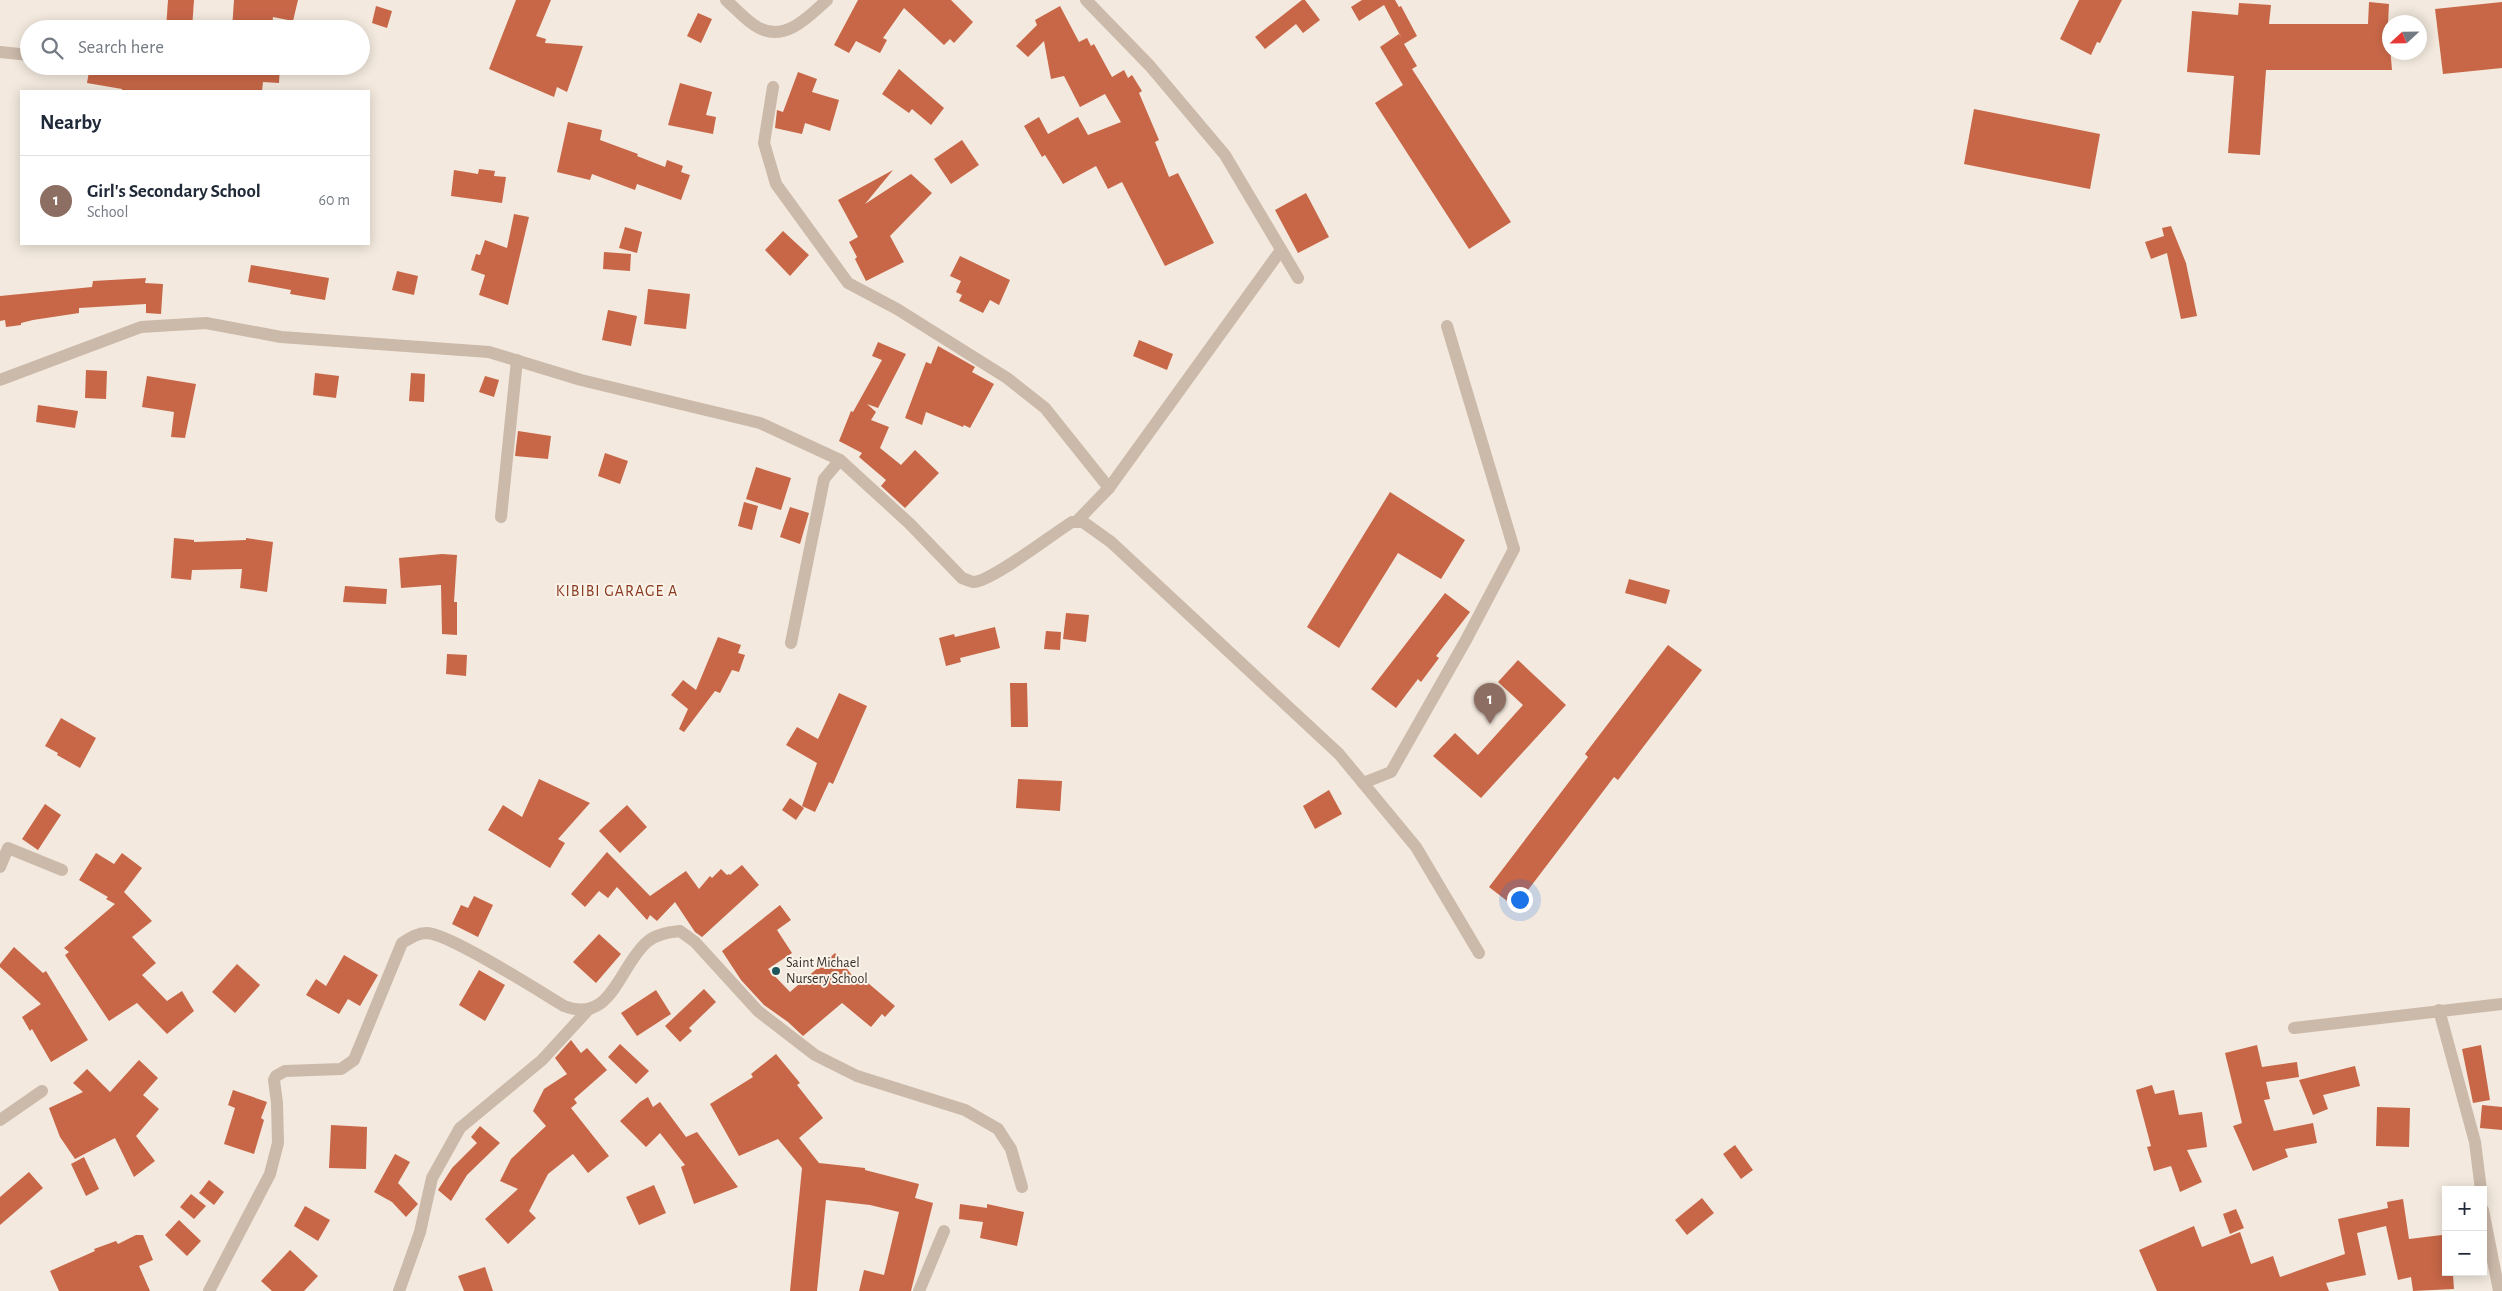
<!DOCTYPE html>
<meta charset="utf-8">
<style>
body{margin:0;font-family:"Alegreya Sans",sans-serif;background:#f6f6f7;color:#1f2937}
.controls{position:absolute;right:15px;bottom:15px;display:grid;overflow:hidden;border-radius:0px;box-shadow:0 2px 12px #0003}
.controls button{width:45px;height:45px;display:grid;place-items:center;padding:0;border:0;border-bottom:1px solid #e0e1e3;background:#fff;color:#1f2937;font:25px sans-serif}
.compass{position:absolute;left:2382px;top:15px;width:45px;height:45px;border-radius:50%;background:#fff;box-shadow:0 2px 12px #0003;rotate:248deg}
.you{position:absolute;left:1519px;top:899px;width:18px;height:18px;margin:-12px;border:4px solid #fff;border-radius:50%;background:#1a73e8;box-shadow:0 0 0 8px #1a73e833}
.badge{display:grid;place-items:center;width:32px;height:32px;border-radius:50%;background:#1e565b;color:#fff;font-size:16px;font-weight:700}
.pin{position:absolute;translate:-50% -41px;filter:drop-shadow(0 1px 2px #0008)}
.pin::after{content:'';position:absolute;top:26px;width:18px;height:15px;background:inherit;clip-path:polygon(0 0,100% 0,50% 100%)}
.list{margin:0;padding:0;list-style:none}
h2{display:flex;justify-content:space-between;align-items:center;height:65px;margin:0;padding:0 20px;font-size:21px}
h2 small{font-size:16px;font-weight:400;color:#747a83}
.list li{display:grid;grid-template-columns:32px 1fr auto;gap:15px;align-items:center;box-sizing:border-box;height:90px;padding:0 20px;border-top:1px solid #e0e1e3}
.list b{display:block;font-size:19px;white-space:nowrap}
.list p{margin:0;font-size:16px;white-space:nowrap;color:#747a83}
.list em{font-size:16px;font-style:normal;color:#747a83}
.icon{flex:none;width:28px;height:28px;fill:none;stroke:currentColor;stroke-width:2;stroke-linecap:round;stroke-linejoin:round}
.map{position:relative;flex:none;width:2502px;height:1291px;overflow:hidden}
.search{position:absolute;background:#fff;box-shadow:0 2px 12px #0003;left:20px;top:20px;width:350px;height:55px;display:flex;align-items:center;gap:12px;box-sizing:border-box;padding:0 18px;border-radius:28px;color:#747a83;font-size:19px}
.panel{position:absolute;background:#fff;box-shadow:0 2px 12px #0003;left:20px;top:90px;width:350px;height:155px;border-radius:0px}
.map>svg:first-child{display:block}
</style>
<div class="map">
<svg width="2502" height="1291" viewBox="0 0 2502 1291">
<rect width="100%" height="100%" fill="#f3e9de"/>
<g fill="#c76747">
<path d="M168 0H194L192 29H166Z"/>
<path d="M234 0H298L293 21 273 17 272 29H232Z"/>
<path d="M516 0H551L536 36 546 39 545 43 583 46 567 92 557 87 554 97 489 69Z"/>
<path d="M858 0H951L973 22 954 43 950 39 944 45 904 8 883 38 887 40 880 53 856 41 849 53 834 45Z"/>
<path d="M1302 0H1305L1320 20 1303 33 1296 24 1265 49 1255 37Z"/>
<path d="M1362 0H1395L1399 7 1401 6 1417 36 1404 44 1417 66 1412 69 1511 222 1469 249 1375 103 1403 85 1380 47 1399 34 1402 39 1384 5 1359 21 1351 7Z"/>
<path d="M2079 0H2122L2100 43 2097 42 2091 55 2060 39Z"/>
<path d="M2369 2 2389 4 2388 24 2392 70H2266L2260 155 2228 153 2234 76 2187 72 2192 11 2238 15 2239 3 2271 5 2269 24H2368Z"/>
<path d="M2502 2V68L2443 74 2435 9Z"/>
<path d="M376 6 392 11 387 28 372 23Z"/>
<path d="M1060 6 1079 42 1087 38 1091 46 1094 44 1112 77 1124 70 1128 78 1132 75 1142 91 1139 93 1159 140 1155 142 1169 177 1178 173 1214 243 1165 266 1122 182 1108 189 1096 166 1063 184 1045 155 1042 157 1024 126 1039 117 1048 134 1078 117 1088 135 1121 122 1105 94 1080 107 1064 76 1051 79 1044 41 1028 57 1016 46 1037 25 1035 20Z"/>
<path d="M698 13 712 19 701 43 687 36Z"/>
<path d="M90 66 119 70H156V66H280L279 83 263 82 262 91H122V89L87 83Z"/>
<path d="M899 69 944 108 931 125 912 109 909 113 882 94Z"/>
<path d="M798 72 817 79 812 92 839 100 830 131 805 123 802 134 775 128 777 110 783 112Z"/>
<path d="M680 83 712 92 706 115 716 117 713 134 668 125Z"/>
<path d="M1974 109 2100 134 2090 189 1964 164Z"/>
<path d="M568 122 602 130 600 140 638 154 637 156 665 167 667 160 683 166 681 172 690 175 681 200 637 184 635 190 592 174 590 180 557 172Z"/>
<path d="M962 140 979 165 951 184 934 159Z"/>
<path d="M479 169 495 171 494 176 506 177 502 203 451 196 454 170 478 174Z"/>
<path d="M893 170 865 204 911 174 932 193 890 236 904 262 866 281 855 259 857 257 849 242 858 237 838 200Z"/>
<path d="M1306 193 1329 237 1298 253 1275 210Z"/>
<path d="M514 214 529 217 508 305 479 295 485 275 471 270 476 254 480 255 485 240 507 248Z"/>
<path d="M2171 226 2186 263 2197 316 2181 319 2167 253 2151 259 2145 242 2164 236 2162 228Z"/>
<path d="M625 227 642 232 637 253 619 248Z"/>
<path d="M783 231 809 255 790 276 765 250Z"/>
<path d="M604 252 631 254 630 271 603 269Z"/>
<path d="M960 256 1010 280 999 305 990 300 983 313 959 301 962 295 956 292 961 281 950 276Z"/>
<path d="M251 265 329 278 325 300 290 294 291 290 248 282Z"/>
<path d="M397 271 418 276 414 295 392 290Z"/>
<path d="M146 278 145 283 163 284 161 314 146 313V304L79 308V313L33 320 21 323V325L6 327 5 320 0 321V296L92 287 93 281Z"/>
<path d="M648 289 690 294 686 329 644 324Z"/>
<path d="M608 310 637 316 631 346 602 340Z"/>
<path d="M1139 340 1173 354 1167 370 1133 356Z"/>
<path d="M878 342 906 354 878 408 867 404 876 412 871 420 889 427 880 448 901 465 915 450 939 473 905 508 881 486 886 480 859 457 862 453 839 441 851 411 853 412 882 360 872 356Z"/>
<path d="M938 346 975 367 972 372 994 384 970 428 964 425 963 427 926 412 922 425 905 418 926 362 931 364Z"/>
<path d="M86 370 107 371 106 399 85 398Z"/>
<path d="M315 373 339 376 336 398 313 395Z"/>
<path d="M411 373 425 374 424 402 409 401Z"/>
<path d="M147 376 196 384 185 438 171 437 174 412 142 407Z"/>
<path d="M485 376 499 380 494 397 479 392Z"/>
<path d="M38 405 78 411 75 428 36 422Z"/>
<path d="M518 431 551 436 548 459 515 456Z"/>
<path d="M605 453 628 461 620 484 598 476Z"/>
<path d="M756 467 791 478 781 510 746 499Z"/>
<path d="M1390 492 1465 540 1441 579 1398 553 1339 648 1307 627Z"/>
<path d="M744 502 758 506 752 530 738 526Z"/>
<path d="M790 507 809 513 800 544 780 537Z"/>
<path d="M174 538 194 540V542L246 540V538L273 542 267 592 240 588 242 569 192 570 191 580 171 578Z"/>
<path d="M442 554 457 555 454 602H457V635L442 634 441 585 401 588 399 558Z"/>
<path d="M1629 579 1670 590 1666 604 1625 593Z"/>
<path d="M345 586 387 589 386 604 343 602Z"/>
<path d="M1445 593 1470 612 1436 656 1439 658 1421 682 1418 679 1396 708 1371 689Z"/>
<path d="M1066 613 1089 615 1086 642 1063 639Z"/>
<path d="M995 627 1000 648 960 658 961 662 946 666 939 638 954 634 955 637Z"/>
<path d="M1046 631 1061 632 1060 650 1044 649Z"/>
<path d="M718 637 741 645 738 653 745 655 739 672 732 670 720 693 715 691 684 732 679 729 688 709 671 695 683 680 696 690Z"/>
<path d="M1668 645 1702 670 1618 780 1614 777 1515 907 1489 887 1588 757 1585 754Z"/>
<path d="M447 654 467 655 466 676 446 674Z"/>
<path d="M1518 660 1566 705 1481 798 1433 756 1455 733 1478 755 1523 705 1498 682Z"/>
<path d="M1010 683H1027L1028 727H1011Z"/>
<path d="M839 693 867 706 833 784 829 782 815 812 802 806 817 763 786 745 797 727 818 739Z"/>
<path d="M61 718 96 738 80 768 57 755 58 753 45 746Z"/>
<path d="M539 779 590 803 558 839 565 843 550 868 488 830 503 805 522 817Z"/>
<path d="M1018 779 1062 781 1060 811 1016 808Z"/>
<path d="M1329 790 1342 814 1315 829 1303 806Z"/>
<path d="M790 798 804 808 796 820 782 810Z"/>
<path d="M45 804 61 815 38 850 22 839Z"/>
<path d="M627 805 647 827 620 853 599 831Z"/>
<path d="M607 852 650 896 686 871 699 889 710 876 712 878 721 869 727 875 729 874 730 875 742 865 759 885 702 937 695 932 675 902 657 921 650 915 647 920 617 887 608 898 599 891 585 907 571 894Z"/>
<path d="M96 853 114 864 122 853 142 868 124 892 152 921 132 937 156 963 142 975 167 1001 182 991 194 1011 167 1034 137 1003 109 1021 65 955 69 952 64 948 115 904 106 899 108 897 79 880Z"/>
<path d="M474 896 493 905 478 937 452 924 461 905 468 908Z"/>
<path d="M780 905 791 920 777 930 792 953 768 969 790 992 835 953 857 982 861 977 895 1006 885 1017 882 1014 871 1027 842 1003 803 1036 788 1022 764 1005 741 980 722 951Z"/>
<path d="M599 934 621 954 596 983 573 962Z"/>
<path d="M14 947 43 973 46 971 88 1040 51 1062 32 1029 30 1031 22 1017 41 1004 0 967V964Z"/>
<path d="M344 955 378 975 360 1006 348 999 339 1014 306 995 316 979 326 986Z"/>
<path d="M237 964 260 985 235 1013 212 992Z"/>
<path d="M479 970 505 985 485 1021 459 1005Z"/>
<path d="M704 989 716 1002 689 1028 692 1031 680 1042 665 1026Z"/>
<path d="M656 990 671 1014 637 1036 621 1013Z"/>
<path d="M571 1040 581 1053 587 1048 607 1070 574 1099 577 1103 571 1108 609 1156 588 1173 573 1154 548 1174 529 1211 536 1218 508 1244 485 1219 518 1189 500 1181 511 1159 546 1126 533 1111 544 1089 567 1074 555 1058Z"/>
<path d="M620 1044 649 1071 636 1084 608 1057Z"/>
<path d="M2257 1045 2262 1067 2297 1062 2299 1077 2266 1082 2270 1099 2264 1100 2274 1131 2313 1123 2317 1143 2285 1149 2288 1157 2253 1171 2233 1126 2242 1123 2225 1053Z"/>
<path d="M2481 1045 2490 1100 2473 1103 2462 1049Z"/>
<path d="M776 1054 800 1083 797 1085 823 1118 799 1138 819 1163 865 1168V1170L919 1184 915 1198 933 1203 911 1291H859L864 1270 884 1275 899 1212 870 1205 826 1200 817 1291H790L802 1168 778 1139 739 1156 710 1104 753 1077 751 1074Z"/>
<path d="M139 1060 158 1078 143 1095 159 1109 136 1136 155 1161 134 1177 115 1138 75 1159 60 1137 49 1108 83 1092 73 1083 87 1069 110 1092Z"/>
<path d="M2355 1066 2360 1086 2323 1095 2328 1109 2313 1115 2299 1080Z"/>
<path d="M2152 1085 2155 1094 2174 1090 2179 1115 2202 1112 2207 1147 2187 1150 2202 1182 2180 1192 2171 1166 2154 1171 2147 1147 2151 1146 2136 1090Z"/>
<path d="M233 1090 267 1102 261 1118 264 1120 254 1154 224 1144 235 1108 228 1105Z"/>
<path d="M648 1097 653 1107 660 1102 686 1137 697 1132 738 1187 694 1204 681 1167 685 1165 660 1133 646 1147 620 1121 640 1102Z"/>
<path d="M2482 1105 2502 1107V1130L2480 1128Z"/>
<path d="M2377 1107 2410 1108 2409 1147 2376 1146Z"/>
<path d="M331 1125 367 1127 366 1169 329 1168Z"/>
<path d="M480 1126 500 1143 467 1175 451 1201 438 1190 452 1168 477 1143 471 1137Z"/>
<path d="M1735 1145 1753 1170 1741 1179 1723 1154Z"/>
<path d="M395 1154 410 1162 398 1183 418 1204 406 1217 392 1202 374 1192Z"/>
<path d="M84 1157 99 1189 86 1196 71 1164Z"/>
<path d="M29 1172 43 1188 0 1225V1197Z"/>
<path d="M209 1180 224 1192 214 1205 199 1193Z"/>
<path d="M654 1185 666 1213 639 1225 626 1197Z"/>
<path d="M191 1194 206 1206 194 1219 180 1207Z"/>
<path d="M1702 1198 1714 1213 1687 1235 1675 1220Z"/>
<path d="M2403 1199 2409 1239 2442 1235 2446 1272 2447 1275H2453L2454 1289 2413 1291 2411 1277 2398 1280 2386 1226 2357 1233 2366 1275 2326 1283 2329 1291H2157L2139 1250 2194 1226 2202 1247 2240 1232 2251 1264 2273 1256 2280 1277 2345 1254 2338 1219 2388 1208 2387 1202Z"/>
<path d="M960 1204 987 1208V1204L1024 1212 1017 1246 980 1238 983 1222 959 1219Z"/>
<path d="M305 1206 330 1220 318 1241 294 1226Z"/>
<path d="M2236 1209 2244 1228 2230 1234 2223 1214Z"/>
<path d="M179 1220 201 1241 187 1256 165 1235Z"/>
<path d="M136 1235H143L153 1260 139 1266 150 1291H59L50 1271 95 1251 94 1249 116 1241 118 1244Z"/>
<path d="M290 1250 318 1276 304 1291H272L261 1281Z"/>
<path d="M485 1267 493 1291H464L458 1276Z"/>
</g>
<g fill="none" stroke-linecap="round" stroke-linejoin="round">
<g stroke="#cbb9a9" stroke-width="12">
<path d="M726 0C736 9 747 22 759 28 786 42 809 16 827 0"/>
<path d="M1086 0 1150 66 1225 155 1298 278"/>
<path d="M0 52 29 55"/>
<path d="M773 87 764 143 776 184 848 283 897 309 1007 378 1045 408 1109 488"/>
<path d="M0 380 141 327 206 323 281 337 489 352 581 380 760 423 840 460 910 524 962 578C965 579 969 581 973 582 990 583 1054 533 1072 522H1083L1111 542 1339 754 1416 847 1479 953"/>
<path d="M501 517 517 360"/>
<path d="M1078 520 1109 488 1281 250"/>
<path d="M791 643 824 479 840 460"/>
<path d="M1363 783 1391 772 1466 640 1514 549 1447 326"/>
<path d="M0 867 8 848 62 870"/>
<path d="M2439 1010 2475 1142 2481 1190"/>
<path d="M2294 1028 2502 1004"/>
<path d="M0 1120 42 1091"/>
<path d="M2483 1210 2499 1291"/>
<path d="M209 1291 270 1174 278 1143 277 1103 274 1080 276 1076 285 1071 341 1069 354 1060 402 943C410 938 417 933 427 933 450 934 539 991 564 1006 612 1025 619 966 647 942 656 934 668 932 680 931L695 942 758 1011 815 1055 857 1076 965 1110 998 1129 1011 1149 1022 1187"/>
<path d="M399 1291 420 1232 432 1178 460 1128 542 1060 588 1010"/>
<path d="M919 1291 944 1231"/>
</g>
</g>
<circle fill="#1e565b" stroke="#faf3ea" stroke-width="2" cx="776" cy="971" r="5"/>
<g text-anchor="middle" dominant-baseline="central" stroke-width="4" stroke-linejoin="round" paint-order="stroke">
<g font-size="14" fill="#382e29" stroke="#faf3ea" text-anchor="start">
<text x="786" y="963">Saint Michael<tspan x="786" dy="16">Nursery School</tspan></text>
</g>
<g font-size="16" letter-spacing="1" fill="#893a21" stroke="#faf3ea">
<text x="617" y="591">KIBIBI GARAGE A</text>
</g>
</g>
</svg>
<div class="controls">
<button>+</button>
<button>−</button>
</div>
<svg class="compass" viewBox="-18 -18 36 36"><path d="M0-13l5 13h-10z" fill="#e53935"/><path d="M0 13l5-13h-10z" fill="#747a83"/></svg>
<div class="you"></div>
<div class="pin badge" style="left:1490px;top:724px;background:#8d6e63">1</div>
<div class="search"><svg class="icon" aria-label="search" viewBox="0 0 24 24"><circle cx="10" cy="10" r="6"/><path d="M15 15l6 6"/></svg>Search here</div>
<section class="panel">
<h2>Nearby<small></small></h2>
<ul class="list">
<li><span class="badge" style="background:#8d6e63">1</span><div><b>Girl's Secondary School</b><p>School</p></div><em>60 m</em></li>
</ul>
</section>
</div>
